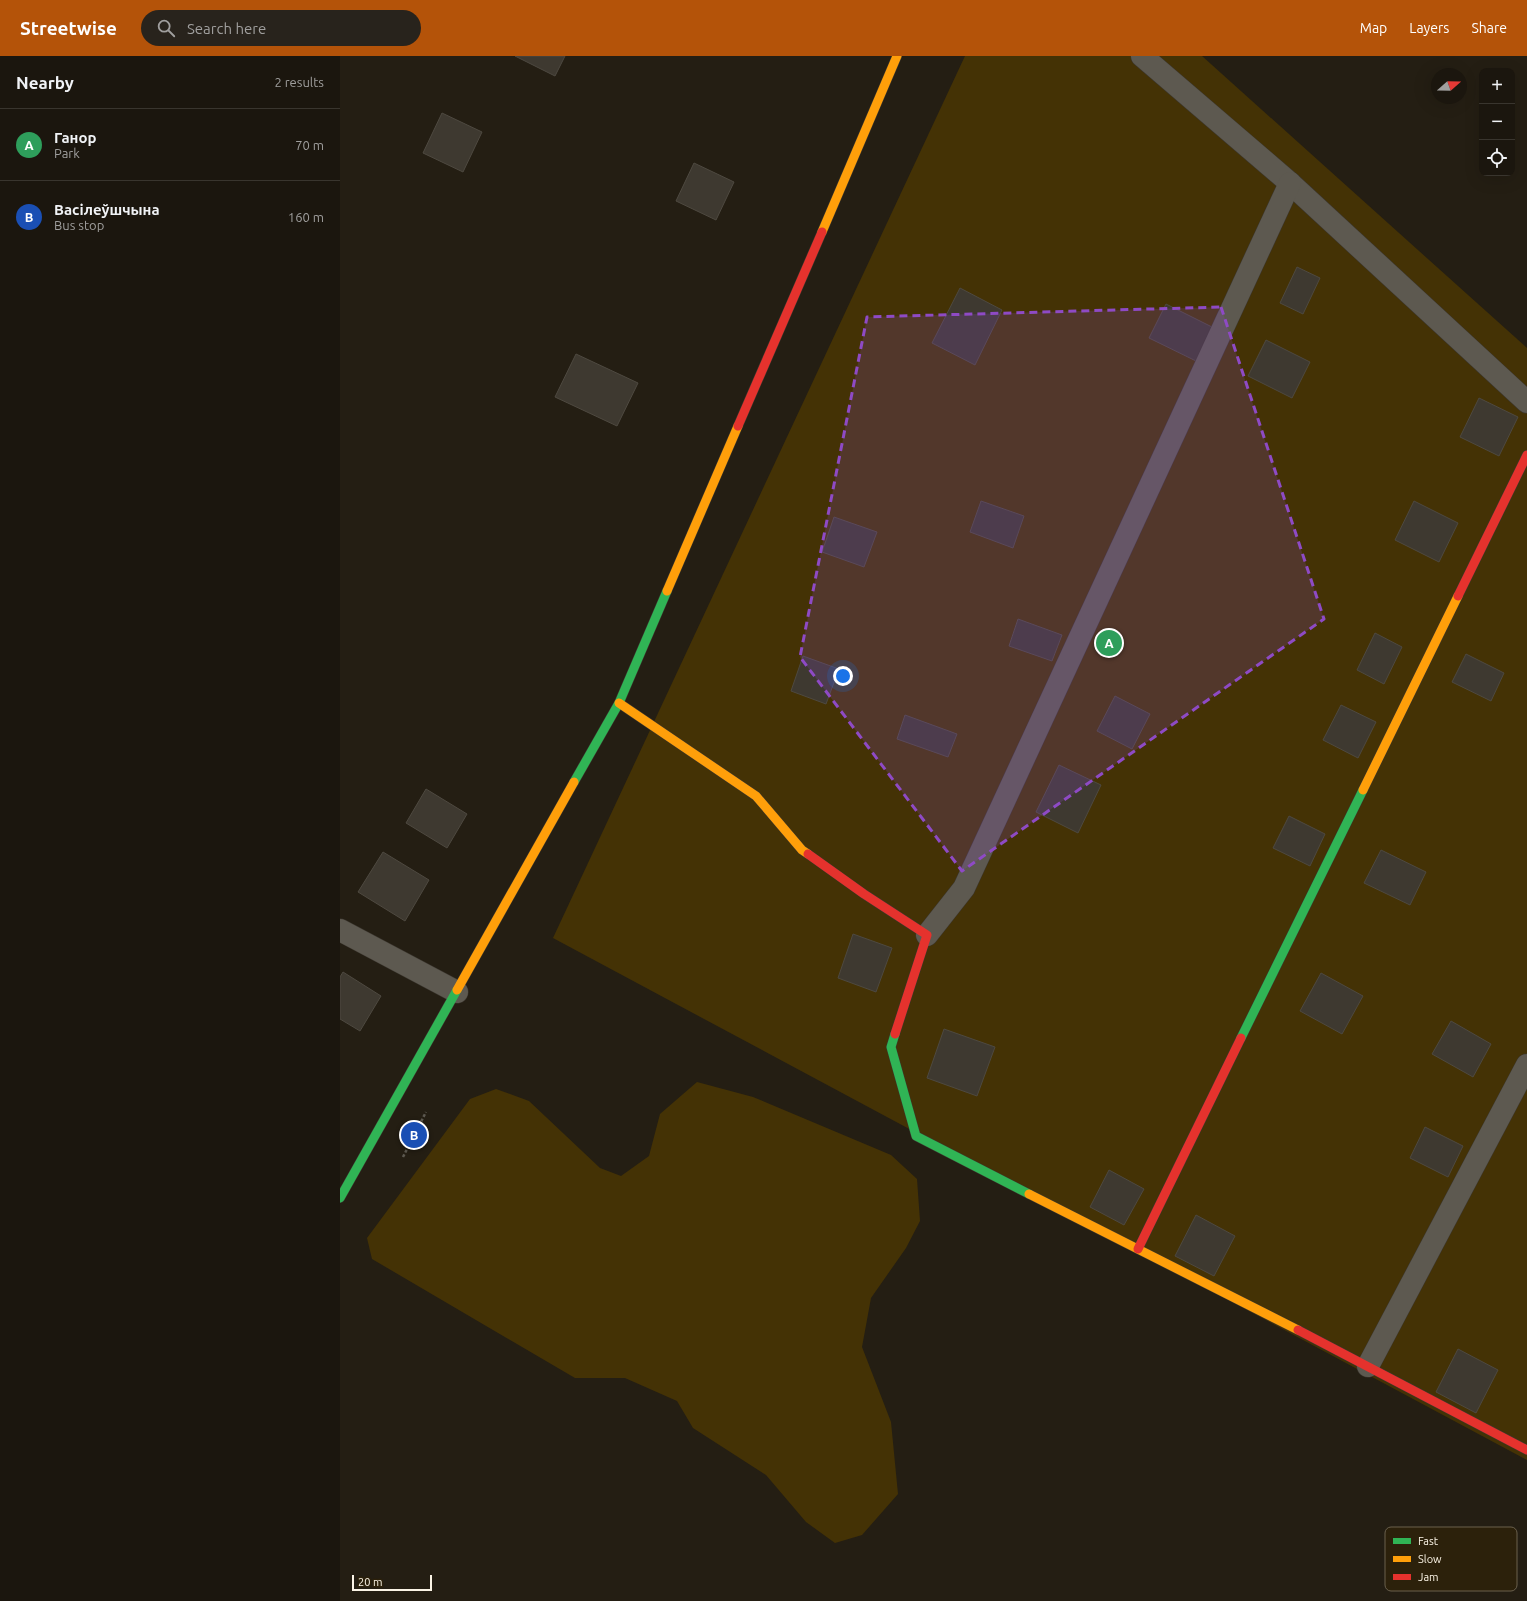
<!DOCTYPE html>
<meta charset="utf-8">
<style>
body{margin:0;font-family:Ubuntu,sans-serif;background:#28231c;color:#f1f3f6}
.controls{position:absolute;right:12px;top:12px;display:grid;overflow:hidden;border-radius:8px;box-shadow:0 4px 16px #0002}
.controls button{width:36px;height:36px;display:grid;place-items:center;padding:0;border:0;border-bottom:1px solid #39352e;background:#1b160e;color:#f1f3f6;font:20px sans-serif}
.compass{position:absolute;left:1091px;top:12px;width:36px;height:36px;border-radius:50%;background:#1b160e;box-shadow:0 4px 16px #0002;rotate:70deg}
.scale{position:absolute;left:12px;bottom:10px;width:80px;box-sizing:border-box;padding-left:4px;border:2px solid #fbf4e6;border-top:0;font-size:11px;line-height:14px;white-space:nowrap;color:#fbf4e6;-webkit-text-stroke:3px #2c210b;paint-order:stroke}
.you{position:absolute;left:503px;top:620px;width:14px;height:14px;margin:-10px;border:3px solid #fff;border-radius:50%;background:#1a73e8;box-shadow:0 0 0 6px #1a73e833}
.badge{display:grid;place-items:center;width:26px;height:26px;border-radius:50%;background:#b45309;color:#fff;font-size:13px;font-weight:700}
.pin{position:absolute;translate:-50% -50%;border:2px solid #fff;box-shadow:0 1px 4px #0006}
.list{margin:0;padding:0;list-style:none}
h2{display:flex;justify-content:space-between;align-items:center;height:52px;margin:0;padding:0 16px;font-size:17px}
h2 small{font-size:13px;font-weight:400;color:#a09f9e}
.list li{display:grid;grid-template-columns:26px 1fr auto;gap:12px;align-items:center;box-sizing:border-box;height:72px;padding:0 16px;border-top:1px solid #39352e}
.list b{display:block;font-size:15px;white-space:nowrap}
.list p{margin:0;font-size:13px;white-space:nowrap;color:#a09f9e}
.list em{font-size:13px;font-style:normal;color:#a09f9e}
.icon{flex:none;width:22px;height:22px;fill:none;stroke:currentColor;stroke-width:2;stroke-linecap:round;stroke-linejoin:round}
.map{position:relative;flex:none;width:1187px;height:1545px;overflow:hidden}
header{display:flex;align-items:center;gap:24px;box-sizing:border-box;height:56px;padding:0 20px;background:#b45309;color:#fff}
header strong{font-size:19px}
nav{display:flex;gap:22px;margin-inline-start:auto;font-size:14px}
.search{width:280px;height:36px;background:#28231c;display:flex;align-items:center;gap:10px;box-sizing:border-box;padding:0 14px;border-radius:22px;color:#a09f9e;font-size:15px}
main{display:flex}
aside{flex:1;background:#1b160e}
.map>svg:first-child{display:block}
</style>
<header>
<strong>Streetwise</strong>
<div class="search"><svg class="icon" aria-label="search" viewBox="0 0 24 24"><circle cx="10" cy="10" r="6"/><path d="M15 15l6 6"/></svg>Search here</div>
<nav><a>Map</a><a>Layers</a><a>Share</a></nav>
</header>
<main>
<aside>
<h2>Nearby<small>2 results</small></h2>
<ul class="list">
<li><span class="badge" style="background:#2e9e5b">A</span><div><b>Ганор</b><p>Park</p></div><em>70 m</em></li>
<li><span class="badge" style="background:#1a4fb4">B</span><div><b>Васілеўшчына</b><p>Bus stop</p></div><em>160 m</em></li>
</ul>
</aside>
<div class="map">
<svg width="1187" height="1545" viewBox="0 0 1187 1545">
<rect width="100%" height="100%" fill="#241e13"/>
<g fill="#443205">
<path d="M625 0H862L1187 292V1404L213 882Z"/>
<path d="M357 1026 413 1041 551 1099 577 1123 580 1165 566 1192 531 1242 522 1291 551 1366 558 1438 522 1479 495 1487 466 1466 426 1419 353 1372 337 1345 285 1322H235L32 1203 27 1182 130 1043 156 1033 189 1045 260 1112 281 1120 309 1100 320 1058Z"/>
</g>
<g fill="#3e3930" stroke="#4e4940">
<path d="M175 0H225L215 20Z"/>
<path d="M102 57 142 76 123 116 83 97Z"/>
<path d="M354 107 394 126 376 164 336 145Z"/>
<path d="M957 211 980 222 963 258 940 247Z"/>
<path d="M620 232 662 254 635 309 592 287Z"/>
<path d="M826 248 872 271 856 305 809 282Z"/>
<path d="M926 284 970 306 952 342 908 320Z"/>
<path d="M236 298 298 327 277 370 215 341Z"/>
<path d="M1139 342 1178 361 1159 400 1120 381Z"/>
<path d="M641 445 684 460 673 492 630 476Z"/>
<path d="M1074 445 1118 467 1099 506 1055 484Z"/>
<path d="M494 461 537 476 524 511 482 496Z"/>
<path d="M678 563 722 579 712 605 669 590Z"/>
<path d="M1035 577 1062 591 1044 628 1017 614Z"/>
<path d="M1126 598 1164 617 1151 645 1112 626Z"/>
<path d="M463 600 499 613 486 648 451 635Z"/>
<path d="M775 640 810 658 792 693 757 675Z"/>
<path d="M1001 649 1036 666 1018 702 983 684Z"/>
<path d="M565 659 617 678 608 701 557 683Z"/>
<path d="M719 709 761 729 738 777 696 756Z"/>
<path d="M86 733 127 758 107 792 66 767Z"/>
<path d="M949 760 985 778 970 810 933 792Z"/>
<path d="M1041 794 1086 816 1070 849 1024 827Z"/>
<path d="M43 796 89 824 65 865 18 836Z"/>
<path d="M513 878 552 892 536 936 498 922Z"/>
<path d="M3 916 41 940 20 975 0 963V921Z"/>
<path d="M981 917 1023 940 1002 978 960 955Z"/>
<path d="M1111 965 1151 988 1133 1021 1092 998Z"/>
<path d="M604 973 655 991 637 1040 587 1022Z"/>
<path d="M1085 1071 1123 1090 1108 1121 1070 1102Z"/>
<path d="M769 1114 804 1133 784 1169 750 1151Z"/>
<path d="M856 1159 895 1180 874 1220 835 1200Z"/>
<path d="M1118 1293 1158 1314 1136 1357 1096 1336Z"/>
</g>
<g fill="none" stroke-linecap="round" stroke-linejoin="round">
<g stroke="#3c372f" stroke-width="23">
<g id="street">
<path d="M802 0 950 127 1187 346"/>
<path d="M0 874 117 936"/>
<path d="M587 879 624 832 950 127"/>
<path d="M1028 1310 1187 1009"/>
</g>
</g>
<g stroke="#3c372f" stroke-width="10">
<g id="fast">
<path d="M234 726 279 647 327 535"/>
<path d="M555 978 551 991 576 1080 689 1138"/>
<path d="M901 982 1023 734"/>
<path d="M0 1142 117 934"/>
</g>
</g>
<g stroke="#3c372f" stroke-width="10">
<g id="slow">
<path d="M482 176 557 0"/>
<path d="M327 535 398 370"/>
<path d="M279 647 416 740 462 794 468 798"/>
<path d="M1023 734 1118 540"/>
<path d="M117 934 234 726"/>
<path d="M689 1138 958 1274"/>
</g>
</g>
<g stroke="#3c372f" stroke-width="10">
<g id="jam">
<path d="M398 370 482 176"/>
<path d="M1118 540 1187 399"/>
<path d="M468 798 524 838 587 879 555 978"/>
<path d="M798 1193 901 982"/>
<path d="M958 1274 1187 1394"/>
</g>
</g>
<path stroke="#5c584f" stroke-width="2.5" stroke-dasharray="3 2" stroke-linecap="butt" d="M63 1101 86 1056"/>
<use href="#street" stroke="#5d5950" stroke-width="22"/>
<use href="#fast" stroke="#30b455" stroke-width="9"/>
<use href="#slow" stroke="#ff9f0a" stroke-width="9"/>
<use href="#jam" stroke="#e5322d" stroke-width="9"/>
</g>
<path fill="#8e4ac5" fill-opacity="0.2" stroke="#8e4ac5" stroke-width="3" stroke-dasharray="8 5" stroke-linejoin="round" d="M881 251 984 563 622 815 460 601 527 261Z"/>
<rect x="1045" y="1471" width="132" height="64" rx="6" fill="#2c210b" stroke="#6a604d" stroke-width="1"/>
<rect x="1053" y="1482" width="18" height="6" fill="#30b455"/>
<rect x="1053" y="1500" width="18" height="6" fill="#ff9f0a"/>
<rect x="1053" y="1518" width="18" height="6" fill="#e5322d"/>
<g font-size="11" fill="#fbf4e6">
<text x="1078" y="1489">Fast</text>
<text x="1078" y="1507">Slow</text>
<text x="1078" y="1525">Jam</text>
</g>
</svg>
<div class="controls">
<button>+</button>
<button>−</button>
<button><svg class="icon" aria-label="locate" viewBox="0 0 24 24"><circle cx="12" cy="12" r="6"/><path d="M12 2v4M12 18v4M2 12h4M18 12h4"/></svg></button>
</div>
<svg class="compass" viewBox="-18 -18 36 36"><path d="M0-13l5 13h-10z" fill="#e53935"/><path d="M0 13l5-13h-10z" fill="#a09f9e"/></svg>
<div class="scale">20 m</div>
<div class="you"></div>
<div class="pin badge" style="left:769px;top:587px;background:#2e9e5b">A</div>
<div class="pin badge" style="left:74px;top:1079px;background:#1a4fb4">B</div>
</div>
</main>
